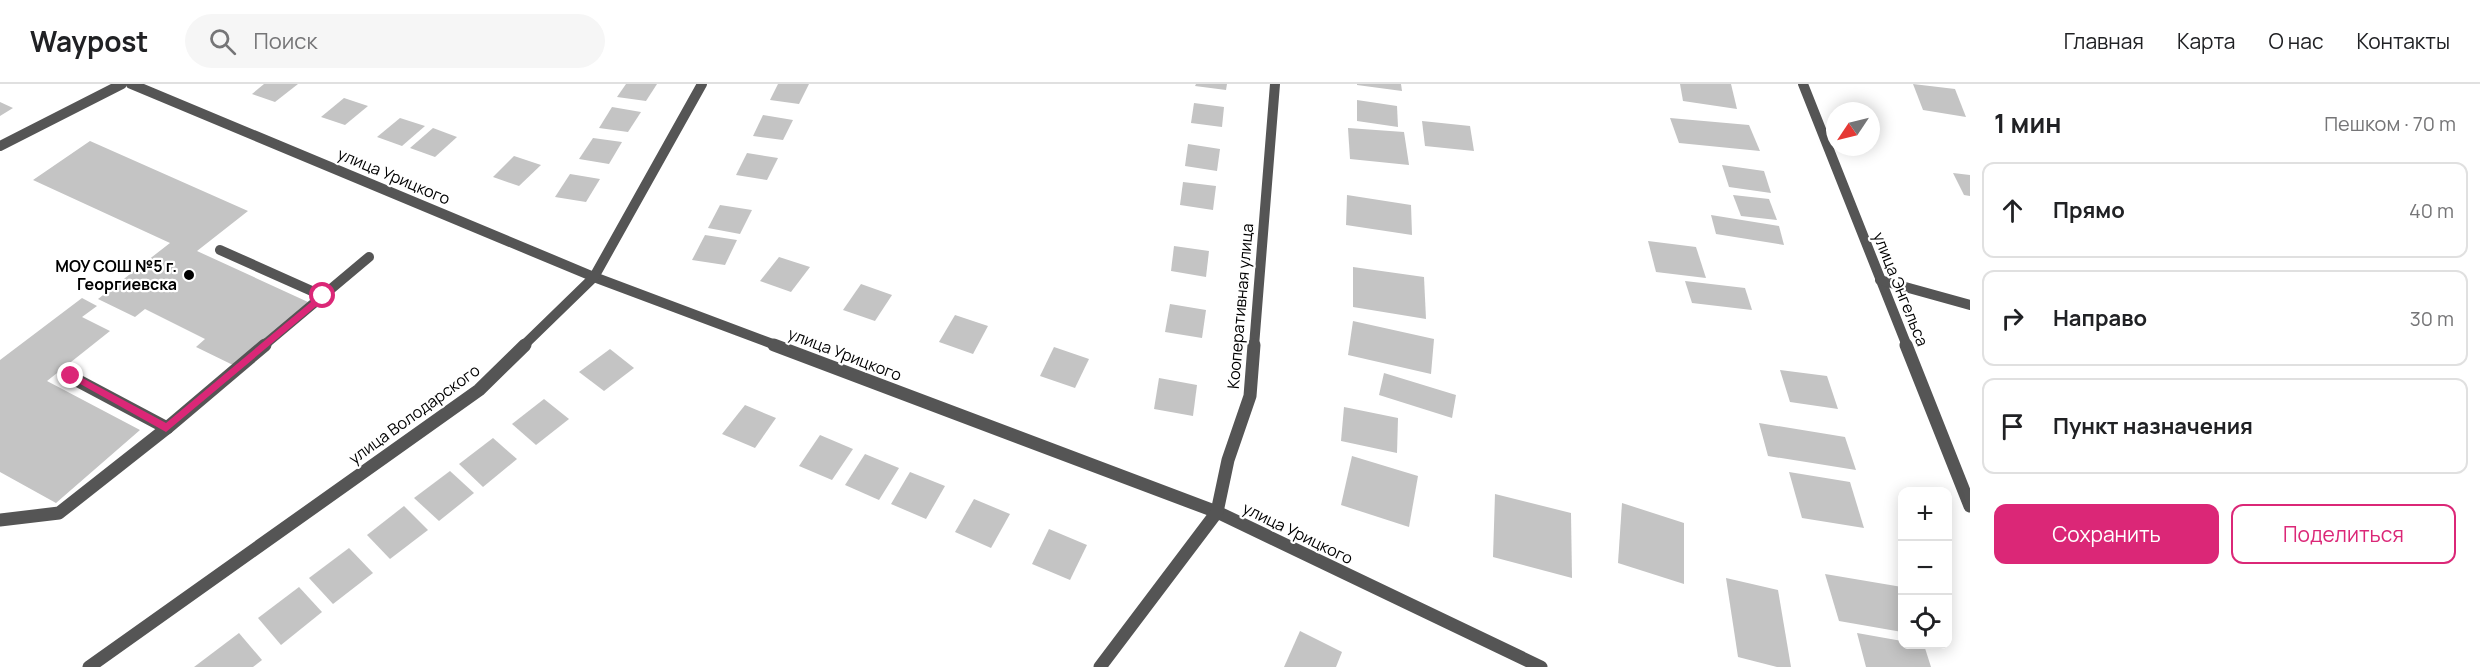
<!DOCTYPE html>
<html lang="ru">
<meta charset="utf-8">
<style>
body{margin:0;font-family:Manrope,sans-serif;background:#f6f6f6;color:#202124}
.controls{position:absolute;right:18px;bottom:18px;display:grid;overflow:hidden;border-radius:12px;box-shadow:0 3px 15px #0003}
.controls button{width:54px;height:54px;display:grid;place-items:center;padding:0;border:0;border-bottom:2px solid #e0e0e0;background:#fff;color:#202124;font:30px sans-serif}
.compass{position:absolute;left:1826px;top:18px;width:54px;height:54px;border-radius:50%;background:#fff;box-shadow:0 3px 15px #0003;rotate:235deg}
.stop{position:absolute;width:18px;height:18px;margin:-14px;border:4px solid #db2777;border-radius:50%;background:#fff}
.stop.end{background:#db2777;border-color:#fff;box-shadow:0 2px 6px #0008}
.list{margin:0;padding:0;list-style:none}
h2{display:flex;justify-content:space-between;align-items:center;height:78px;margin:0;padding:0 24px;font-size:26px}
h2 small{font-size:20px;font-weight:400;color:#757577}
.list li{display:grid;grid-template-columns:39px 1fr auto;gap:18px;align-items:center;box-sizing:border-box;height:96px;margin:0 12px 12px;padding:0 12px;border:2px solid #e0e0e0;border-radius:12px}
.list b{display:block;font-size:22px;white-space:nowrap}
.list em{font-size:20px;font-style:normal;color:#757577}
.actions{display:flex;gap:12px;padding:18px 24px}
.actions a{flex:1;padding:14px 0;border:2px solid #db2777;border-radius:12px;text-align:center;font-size:21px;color:#db2777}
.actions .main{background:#db2777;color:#fff}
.icon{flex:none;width:33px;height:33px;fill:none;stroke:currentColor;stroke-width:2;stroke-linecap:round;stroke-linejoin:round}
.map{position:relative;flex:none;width:1970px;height:583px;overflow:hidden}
header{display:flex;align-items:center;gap:36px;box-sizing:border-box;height:84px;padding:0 30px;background:#fff;border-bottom:2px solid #e0e0e0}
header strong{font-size:28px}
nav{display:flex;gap:33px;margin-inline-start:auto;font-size:21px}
.search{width:420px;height:54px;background:#f6f6f6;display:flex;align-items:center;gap:15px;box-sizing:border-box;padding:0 21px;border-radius:33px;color:#757577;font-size:22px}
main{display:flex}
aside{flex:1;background:#fff}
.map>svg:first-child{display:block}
</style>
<header>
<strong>Waypost</strong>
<div class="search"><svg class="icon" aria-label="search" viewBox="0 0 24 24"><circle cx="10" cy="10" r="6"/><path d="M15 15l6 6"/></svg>Поиск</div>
<nav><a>Главная</a><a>Карта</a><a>О нас</a><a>Контакты</a></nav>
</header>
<main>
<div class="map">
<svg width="1970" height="583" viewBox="0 0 1970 583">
<rect width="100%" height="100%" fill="#fff"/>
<g fill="#c4c4c4">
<path d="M264 0H298L275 18 252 10Z"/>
<path d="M626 0H657L646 17 617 13Z"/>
<path d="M778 0H809L799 20 770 16Z"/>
<path d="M1196 0H1227L1226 6 1195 2Z"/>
<path d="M1357 0H1401L1402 7 1357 1Z"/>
<path d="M1680 0H1731L1737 25 1683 17Z"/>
<path d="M1913 0 1955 5 1966 33 1923 26Z"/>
<path d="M344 14 368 22 345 41 321 33Z"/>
<path d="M1357 16 1397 22 1398 43 1357 37Z"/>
<path d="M0 18 13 24 0 32Z"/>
<path d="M1194 19 1224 23 1222 43 1191 39Z"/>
<path d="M612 23 641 28 628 48 599 44Z"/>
<path d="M763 31 793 36 783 56 753 52Z"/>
<path d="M400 34 425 42 402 62 377 53Z"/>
<path d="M1670 34 1749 41 1760 67 1679 59Z"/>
<path d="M1422 37 1470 42 1474 67 1425 62Z"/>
<path d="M433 44 457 53 435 73 410 64Z"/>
<path d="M1348 44 1404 48 1409 81 1350 75Z"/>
<path d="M593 54 622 58 609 80 579 75Z"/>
<path d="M90 57 248 127 197 167 308 218 235 282 196 263 205 255 145 225 135 233 98 215 170 159 33 96Z"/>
<path d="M1188 60 1220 65 1217 87 1185 82Z"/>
<path d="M747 69 778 74 767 96 736 91Z"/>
<path d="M514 72 541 81 519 102 493 93Z"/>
<path d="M1722 81 1764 87 1771 109 1729 103Z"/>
<path d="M1953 89 1970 91V112L1964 111Z"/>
<path d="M570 90 600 95 586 118 555 113Z"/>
<path d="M1183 98 1216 102 1213 126 1180 121Z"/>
<path d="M1347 111 1411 121 1412 151 1346 141Z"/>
<path d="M1733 111 1769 115 1777 136 1741 132Z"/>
<path d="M720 121 752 126 740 150 708 144Z"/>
<path d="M1711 131 1779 142 1784 161 1716 150Z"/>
<path d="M705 151 737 156 725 181 692 176Z"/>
<path d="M1648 157 1696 163 1706 194 1656 188Z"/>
<path d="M1174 162 1209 167 1206 193 1171 187Z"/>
<path d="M779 173 810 183 791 208 760 197Z"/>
<path d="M1353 183 1424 193 1426 235 1353 223Z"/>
<path d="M1685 197 1745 204 1752 226 1692 219Z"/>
<path d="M861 200 892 211 875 237 843 226Z"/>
<path d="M82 214 97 222 82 233 110 247 47 297 140 346 56 419 0 388V276Z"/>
<path d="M1170 220 1206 226 1202 254 1165 248Z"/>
<path d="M955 231 988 242 973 270 939 258Z"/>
<path d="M1353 237 1434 255 1431 290 1348 271Z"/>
<path d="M1054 263 1089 275 1075 304 1040 292Z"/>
<path d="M610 265 634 284 604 307 579 288Z"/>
<path d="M1780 286 1827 292 1838 325 1790 318Z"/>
<path d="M1384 289 1456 311 1452 334 1379 311Z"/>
<path d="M1159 294 1197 301 1193 332 1154 325Z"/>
<path d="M544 315 569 335 536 361 512 340Z"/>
<path d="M745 321 776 334 755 364 722 350Z"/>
<path d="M1344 323 1398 334 1397 369 1341 357Z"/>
<path d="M1759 339 1845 353 1856 386 1768 372Z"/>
<path d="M820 351 853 365 832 396 799 382Z"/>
<path d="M493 354 517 375 483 403 459 380Z"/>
<path d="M865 370 899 384 879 416 845 401Z"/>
<path d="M1352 372 1418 392 1409 443 1341 421Z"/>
<path d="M450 387 474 409 439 437 414 414Z"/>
<path d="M910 388 945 402 926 435 891 420Z"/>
<path d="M1789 388 1850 398 1864 444 1802 434Z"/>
<path d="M1495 410 1571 429 1572 494 1493 473Z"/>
<path d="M974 415 1010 430 991 464 955 448Z"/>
<path d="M1622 419 1684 439V500L1618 479Z"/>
<path d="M404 422 428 446 390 475 367 451Z"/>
<path d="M1049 445 1087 461 1070 496 1032 480Z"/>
<path d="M349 464 373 489 333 520 309 494Z"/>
<path d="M1825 490 1902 503V548L1839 537Z"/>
<path d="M1726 494 1778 506 1791 583H1777L1738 573Z"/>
<path d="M299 503 322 528 281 561 258 534Z"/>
<path d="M1300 547 1342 568 1336 583H1284Z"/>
<path d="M239 549 262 576 253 583H194Z"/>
<path d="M1857 549 1902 557V560L1924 561 1931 583H1866Z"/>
</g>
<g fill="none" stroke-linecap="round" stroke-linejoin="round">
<g stroke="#555" stroke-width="10">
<path d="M220 166 323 212"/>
<path d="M263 262 369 173"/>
</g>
<g stroke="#555" stroke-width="13">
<path d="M71 293 167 344"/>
<path d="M0 436 59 429 167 344 265 261"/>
</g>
<g stroke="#555" stroke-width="10">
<path d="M131 0 594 193 778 262"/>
<path d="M1803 0 1907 262"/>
<path d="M0 62 122 0"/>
<path d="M1880 196 1970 221"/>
<path d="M523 262 594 193 702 0"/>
<path d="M1254 262 1275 0"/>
</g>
<g stroke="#555" stroke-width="13">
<path d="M774 261 1217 428 1541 583"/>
<path d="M1906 261 1970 422"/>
<path d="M89 583 479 306 525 261"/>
<path d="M1100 583 1217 428 1228 376 1250 312 1254 261"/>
</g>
</g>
<path fill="#db2777" d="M323 208 326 209V214L166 348 66 292 71 289 75 290 166 339Z"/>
<circle fill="#000" stroke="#fff" stroke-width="2" cx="189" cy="191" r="6"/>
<g text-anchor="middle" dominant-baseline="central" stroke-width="4.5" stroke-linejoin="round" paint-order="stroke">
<g font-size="16" fill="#000" stroke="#fff">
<text transform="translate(394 92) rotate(23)">улица Урицкого</text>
<text transform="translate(1901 205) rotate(68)">улица Энгельса</text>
<text transform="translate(1240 222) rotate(-85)">Кооперативная улица</text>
<text transform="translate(845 270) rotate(21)">улица Урицкого</text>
<text transform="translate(414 330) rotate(-36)">улица Володарского</text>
<text transform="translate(1298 449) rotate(26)">улица Урицкого</text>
</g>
<g font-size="16" font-weight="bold" fill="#000" stroke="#fff" text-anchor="end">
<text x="177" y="182">МОУ СОШ №5 г.<tspan x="177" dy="18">Георгиевска</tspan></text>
</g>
</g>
</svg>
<div class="controls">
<button>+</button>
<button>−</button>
<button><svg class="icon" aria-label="locate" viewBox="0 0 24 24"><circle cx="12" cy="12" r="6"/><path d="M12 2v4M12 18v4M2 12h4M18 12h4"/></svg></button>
</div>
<svg class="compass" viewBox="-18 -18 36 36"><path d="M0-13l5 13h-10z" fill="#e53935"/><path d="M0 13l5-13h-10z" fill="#757577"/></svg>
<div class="stop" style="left:323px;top:212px"></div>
<div class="stop end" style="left:71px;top:292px"></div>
</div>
<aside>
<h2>1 мин<small>Пешком · 70 m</small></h2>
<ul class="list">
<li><svg class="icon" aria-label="ahead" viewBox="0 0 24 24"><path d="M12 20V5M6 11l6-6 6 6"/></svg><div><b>Прямо</b></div><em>40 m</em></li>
<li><svg class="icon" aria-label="right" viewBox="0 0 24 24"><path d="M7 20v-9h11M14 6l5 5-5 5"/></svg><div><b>Направо</b></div><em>30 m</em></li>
<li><svg class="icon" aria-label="arrive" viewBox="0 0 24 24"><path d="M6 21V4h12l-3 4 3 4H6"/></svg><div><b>Пункт назначения</b></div></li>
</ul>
<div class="actions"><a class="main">Сохранить</a><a>Поделиться</a></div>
</aside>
</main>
